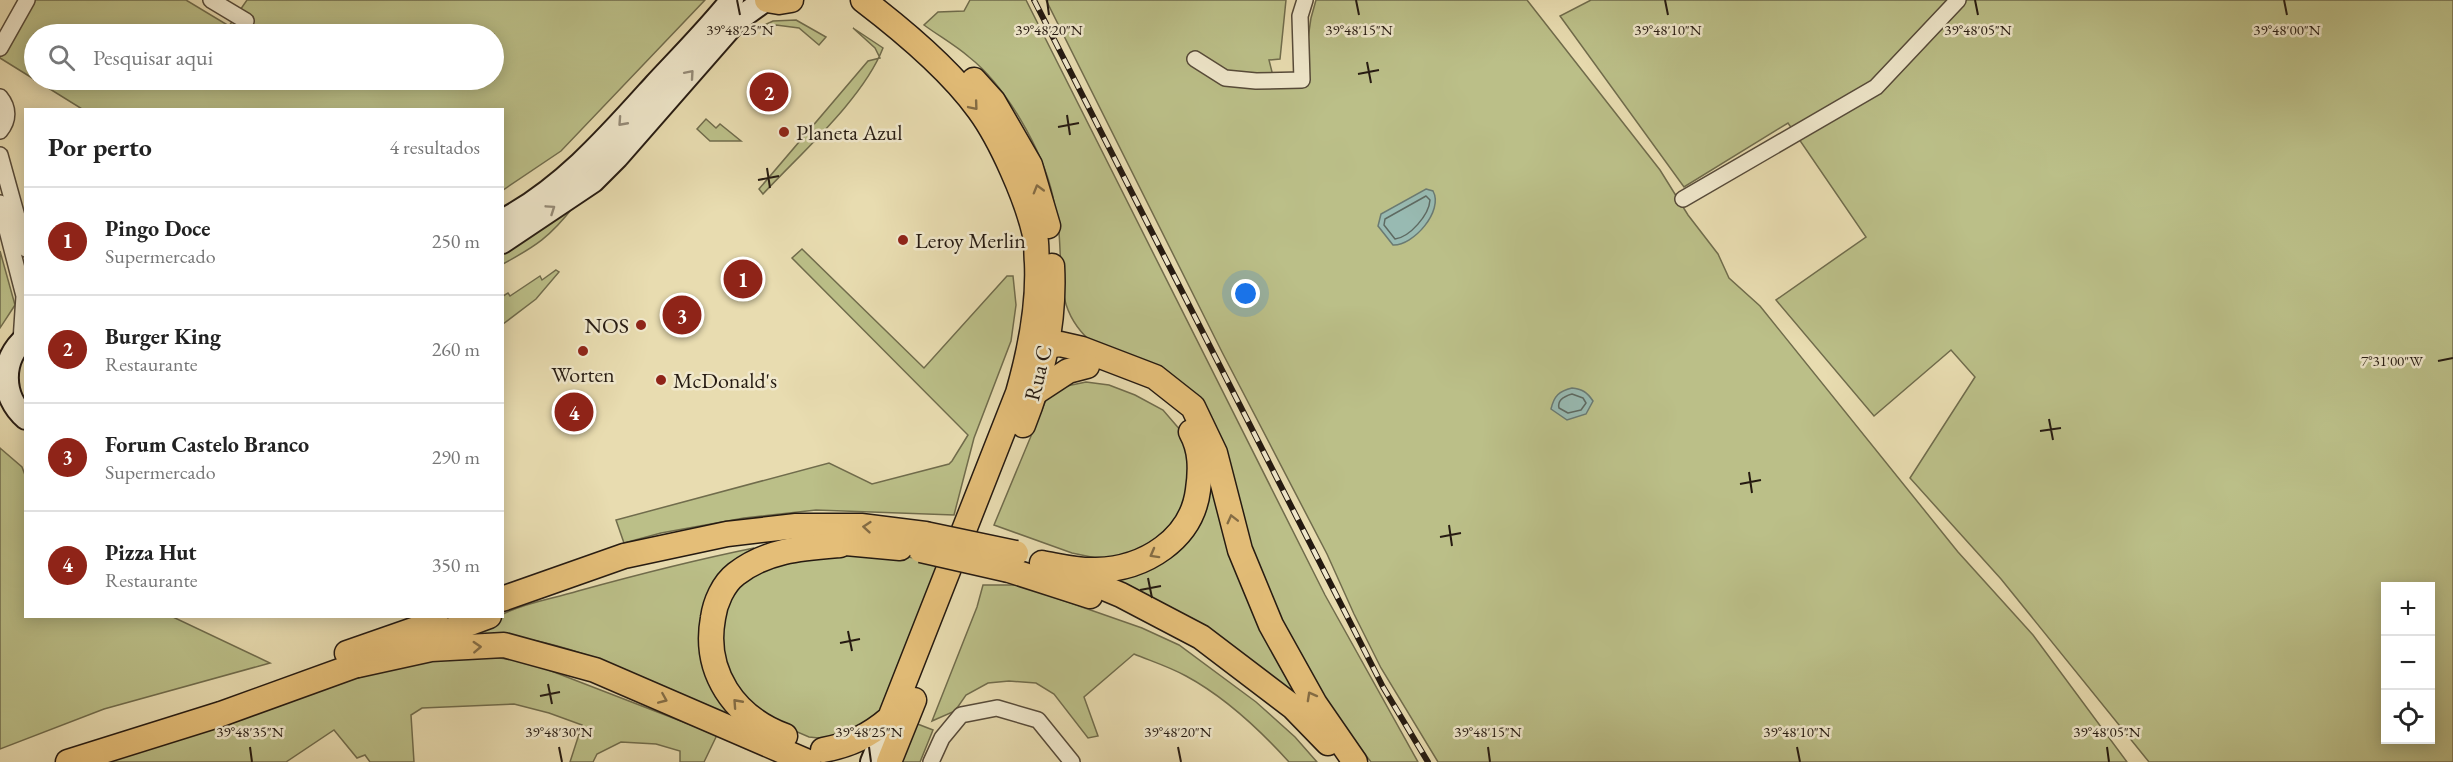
<!DOCTYPE html>
<html lang="pt">
<meta charset="utf-8">
<style>
body{margin:0;font-family:"EB Garamond",serif;background:#f6f6f6;color:#222}
.controls{position:absolute;right:18px;bottom:18px;display:grid;overflow:hidden;border-radius:0px;box-shadow:0 3px 15px #0003}
.controls button{width:54px;height:54px;display:grid;place-items:center;padding:0;border:0;border-bottom:2px solid #e0e0e0;background:#fff;color:#222;font:30px sans-serif}
.you{position:absolute;left:1246px;top:294px;width:21px;height:21px;margin:-15px;border:4px solid #fff;border-radius:50%;background:#1a73e8;box-shadow:0 0 0 9px #1a73e833}
.badge{display:grid;place-items:center;width:39px;height:39px;border-radius:50%;background:#8f2418;color:#fff;font-size:20px;font-weight:700}
.pin{position:absolute;translate:-50% -50%;border:3px solid #fff;box-shadow:0 2px 6px #0006}
.list{margin:0;padding:0;list-style:none}
h2{display:flex;justify-content:space-between;align-items:center;height:78px;margin:0;padding:0 24px;font-size:26px}
h2 small{font-size:20px;font-weight:400;color:#767676}
.list li{display:grid;grid-template-columns:39px 1fr auto;gap:18px;align-items:center;box-sizing:border-box;height:108px;padding:0 24px;border-top:2px solid #e0e0e0}
.list b{display:block;font-size:22px;white-space:nowrap}
.list p{margin:0;font-size:20px;white-space:nowrap;color:#767676}
.list em{font-size:20px;font-style:normal;color:#767676}
.icon{flex:none;width:33px;height:33px;fill:none;stroke:currentColor;stroke-width:2;stroke-linecap:round;stroke-linejoin:round}
.map{position:relative;flex:none;width:2453px;height:762px;overflow:hidden}
.search{position:absolute;background:#fff;box-shadow:0 3px 15px #0003;left:24px;top:24px;width:480px;height:66px;display:flex;align-items:center;gap:15px;box-sizing:border-box;padding:0 21px;border-radius:33px;color:#767676;font-size:22px}
.panel{position:absolute;background:#fff;box-shadow:0 3px 15px #0003;left:24px;top:108px;width:480px;height:510px;border-radius:0px}
.map>svg:first-child{display:block}
</style>
<div class="map">
<svg width="2453" height="762" viewBox="0 0 2453 762">
<rect width="100%" height="100%" fill="#e8dcb0"/>
<filter id="stains"><feTurbulence type="fractalNoise" baseFrequency=".00333" numOctaves="4"/><feColorMatrix values="0 0 0 0 .2 0 0 0 0 .09 0 0 0 0 .02 0 0 0 .5 -.17"/></filter>
<radialGradient id="worn" r=".72"><stop offset=".6" stop-color="#630" stop-opacity="0"/><stop offset="1" stop-color="#630" stop-opacity=".3"/></radialGradient>
<g fill="#bbbf88" stroke="#706c4c" stroke-width="1.5" fill-rule="evenodd">
<path d="M32 0H186L229 26 247 0H705L561 151 503 190 502 110 82 109 0 58V54ZM34 34H494V80H34Z"/>
<path d="M970 0H1026L1325 595 1418 762H1371L1318 694 1268 604 1211 423 1096 346C1055 313 1063 280 1059 233 1058 222 1055 209 1053 197 1043 151 1006 86 969 57 955 45 939 36 924 25L938 12 964 11Z"/>
<path d="M1046 0H1286L1280 59 1269 60 1274 80H1302L1311 18 1316 0H1527L1660 170 1688 215 1718 254 1729 278 1760 306 1958 552 2033 635 2127 762H1438L1381 668 1354 614 1327 554 1222 352Z"/>
<path d="M1591 0H2453V762H2149L2001 579 1910 478 1975 377 1951 350 1874 416 1776 300 1866 237 1788 123 1684 187 1560 16ZM2386 586H2430V740H2386Z"/>
<path d="M796 20 826 37 819 45 799 28 776 25 767 34 760 27 773 21Z"/>
<path d="M853 28 883 48C863 99 801 153 763 194L759 189 868 61 880 58 875 48Z"/>
<path d="M706 119 716 128 720 124 741 141H710L697 129Z"/>
<path d="M574 206C550 237 536 246 503 264L502 250Z"/>
<path d="M802 249 924 368 1007 276H1013L1016 305 1011 341 974 438 954 515 816 510 744 518 661 533 624 543 616 520 829 463 872 484 949 464 952 461 968 435 792 258Z"/>
<path d="M0 251 15 305 0 328Z"/>
<path d="M556 270 559 272 536 299 503 324V296L508 293 510 296 540 276 542 280Z"/>
<path d="M1086 382 1109 385 1135 395 1163 410 1181 431 1194 460 1187 504 1169 532 1124 559 1096 558 1072 553 994 525 1046 400 1062 387Z"/>
<path d="M0 448 22 467 25 475 26 616 173 617 270 663 104 709 0 749Z"/>
<path d="M1211 478 1305 706C1240 659 1177 604 1102 574L1141 568Z"/>
<path d="M754 548 728 566 702 622 750 727C678 695 590 646 513 637 492 635 469 638 448 639L497 617 502 616 503 614C527 602 552 599 578 591 636 575 695 560 754 548Z"/>
<path d="M829 554H887L942 562 881 711 867 726 828 739 809 737 758 715 722 668 715 603 733 576Z"/>
<path d="M983 585H1019L1142 628 1179 645 1256 702 1295 737 1317 762H1289C1260 730 1225 697 1186 676 1170 667 1151 661 1134 654L1084 697 1098 736 1088 738 1054 694 1036 683 1009 681 988 683 966 695 955 711 932 721 977 607Z"/>
<path d="M406 654 478 655 528 662 717 735 704 762H680V751L656 744 621 742 597 754 593 762H570L582 725 549 713 514 704 422 708 411 715 414 762H370L365 755 357 758 334 730 286 762H102L217 727Z"/>
<path d="M915 723 933 730 920 762H900Z"/>
</g>
<g fill="#98bab2" stroke="#6a7a72" stroke-width="1.5">
<path d="M1426 189 1433 191C1444 211 1413 246 1393 245L1378 226 1381 214Z"/>
<path d="M1572 388C1582 389 1587 392 1593 401L1586 414 1567 420 1551 409C1554 396 1559 391 1572 388Z"/>
</g>
<g fill="none" stroke-linecap="round" stroke-linejoin="round">
<g stroke="#5e6a62" stroke-width="1.5">
<path d="M1426 196 1430 200C1429 215 1410 237 1395 239L1384 225 1385 219Z"/>
<path d="M1572 394 1583 398 1586 403 1581 410 1568 413 1559 408C1557 400 1565 396 1572 394Z"/>
</g>
<g stroke="#564a39" stroke-width="18">
<g id="street">
<path d="M211 0 246 21"/>
<path d="M0 48 27 0"/>
<path d="M1195 59 1225 78 1256 81 1302 80 1300 16 1305 0"/>
<path d="M0 97C9 108 9 120 0 131"/>
<path d="M0 155 26 249"/>
<path d="M1683 199 1876 87 1958 0"/>
<path d="M0 203 24 296 21 341"/>
<path d="M931 762 942 738 961 715 997 708 1038 720 1072 762"/>
</g>
</g>
<g stroke="#251a11" stroke-width="26">
<g id="secondary">
<path d="M502 221C563 189 609 136 655 85 681 57 708 30 732 0"/>
<path d="M502 242 593 181 617 157 736 21 765 0"/>
<path d="M26 338C0 359 1 397 26 418"/>
<path d="M872 762 890 718"/>
</g>
</g>
<g stroke="#251a11" stroke-width="27">
<g id="primary">
<path d="M767 0 779 2 791 0"/>
<path d="M974 80 993 101 1030 165 1048 226"/>
<path d="M1034 354 1046 346 1060 344 1082 349 1155 377 1193 407 1215 453 1240 550 1271 625 1315 704 1355 762"/>
<path d="M1036 392 1068 371 1087 366"/>
<path d="M1023 425C1043 375 1055 321 1052 266"/>
<path d="M824 541 900 548"/>
<path d="M1042 563C1059 566 1078 571 1096 570 1145 569 1192 539 1198 490 1201 469 1201 450 1191 432"/>
<path d="M1009 570 1090 596"/>
<path d="M1071 574 1121 595 1201 637 1293 707 1328 743"/>
<path d="M502 599 624 556 727 534 796 526H861L925 534"/>
<path d="M419 642 489 616"/>
<path d="M347 653 436 622"/>
<path d="M358 665 431 649 504 645 595 670 808 762"/>
<path d="M785 736C734 717 703 672 713 618 715 603 723 584 736 574 767 550 802 548 840 545"/>
<path d="M823 750C850 745 869 736 890 718L1018 393C1030 351 1039 307 1037 263 1036 254 1037 244 1035 235 1027 199 1001 140 979 110 951 71 901 29 863 0"/>
<path d="M68 762 221 714 373 659"/>
<path d="M889 762 914 700"/>
</g>
</g>
<use href="#street" stroke="#f0e8cc" stroke-width="15"/>
<use href="#secondary" stroke="#f0e8cc" stroke-width="22"/>
<use href="#primary" stroke="#e4be78" stroke-width="24"/>
<g stroke="#251a11" stroke-width="6">
<path id="rail" d="M1034 0 1383 687 1428 762"/>
</g>
<use href="#rail" stroke="#f0e8cc" stroke-width="4" stroke-dasharray="11" stroke-linecap="butt"/>
<g stroke="#251a11" stroke-width="27" stroke-linecap="butt">
<g id="primary-bridge">
<path d="M925 534 1016 553"/>
<path d="M921 550 1009 570"/>
</g>
</g>
<use href="#primary-bridge" stroke="#e4be78" stroke-width="24"/>
</g>
<defs><path id="oneway-chevron" d="M-2-3.5L2.5 0L-2 3.5" fill="none" stroke-width="1.6" stroke-linecap="round" stroke-linejoin="round" transform="scale(1.5)"/></defs>
<g stroke="#958b78">
<use href="#oneway-chevron" transform="translate(690 74) rotate(-49)"/>
<use href="#oneway-chevron" transform="translate(622 122) rotate(132)"/>
<use href="#oneway-chevron" transform="translate(551 209) rotate(-34)"/>
</g>
<g stroke="#846c44">
<use href="#oneway-chevron" transform="translate(974 106) rotate(50)"/>
<use href="#oneway-chevron" transform="translate(1038 189) rotate(-106)"/>
<use href="#oneway-chevron" transform="translate(1232 519) rotate(-104)"/>
<use href="#oneway-chevron" transform="translate(867 527) rotate(-175)"/>
<use href="#oneway-chevron" transform="translate(1154 554) rotate(151)"/>
<use href="#oneway-chevron" transform="translate(477 647) rotate(-3)"/>
<use href="#oneway-chevron" transform="translate(1311 696) rotate(-119)"/>
<use href="#oneway-chevron" transform="translate(663 699) rotate(23)"/>
<use href="#oneway-chevron" transform="translate(737 703) rotate(-132)"/>
</g>
<path fill="none" stroke="#251a11" stroke-width="2" d="M737 0 740 15M1047 0 1049 15M1356 0 1359 15M1665 0 1668 15M1975 0 1978 15M2284 0 2287 15M1367 62 1371 83M1358 74 1379 70M1067 115 1070 135M1058 127 1079 123M767 168 770 188M758 180 779 176M2438 361 2453 358M2049 419 2053 440M2040 431 2061 428M1749 472 1752 493M1740 484 1761 480M1449 525 1452 546M1440 537 1461 533M1148 578 1152 598M1140 590 1161 586M848 631 852 651M840 643 860 639M548 684 552 704M540 696 560 692M250 747 252 762M559 747 562 762M869 747 871 762M1178 747 1181 762M1488 747 1490 762M1797 747 1800 762M2107 747 2109 762"/>
<g fill="#8f2418" stroke="#f0e8cc" stroke-width="2">
<circle cx="784" cy="132" r="6"/>
<circle cx="903" cy="240" r="6"/>
<circle cx="641" cy="325" r="6"/>
<circle cx="583" cy="351" r="6"/>
<circle cx="661" cy="380" r="6"/>
</g>
<g text-anchor="middle" dominant-baseline="central" stroke-width="5" stroke-linejoin="round" paint-order="stroke">
<g font-size="22" fill="#251a11" stroke="#f0e8cc" text-anchor="start">
<text x="796" y="132">Planeta Azul</text>
<text x="915" y="240">Leroy Merlin</text>
<text x="629" y="325" text-anchor="end">NOS</text>
<text x="583" y="374" text-anchor="middle">Worten</text>
<text x="673" y="380">McDonald's</text>
</g>
<g font-size="22" fill="#251a11" stroke="#f0e8cc">
<text transform="translate(1038 373) rotate(-76)">Rua C</text>
</g>
</g>
<g font-size="15" text-anchor="middle" fill="#251a11" stroke="#f0e8cc" stroke-width="5" stroke-linejoin="round" paint-order="stroke">
<text x="1978" y="35">39°48'05"N</text>
<text x="740" y="35">39°48'25"N</text>
<text x="1049" y="35">39°48'20"N</text>
<text x="1359" y="35">39°48'15"N</text>
<text x="1668" y="35">39°48'10"N</text>
<text x="2287" y="35">39°48'00"N</text>
<text x="2392" y="366">7°31'00"W</text>
<text x="250" y="737">39°48'35"N</text>
<text x="559" y="737">39°48'30"N</text>
<text x="869" y="737">39°48'25"N</text>
<text x="1178" y="737">39°48'20"N</text>
<text x="1488" y="737">39°48'15"N</text>
<text x="1797" y="737">39°48'10"N</text>
<text x="2107" y="737">39°48'05"N</text>
</g>
<rect width="100%" height="100%" filter="url(#stains)"/>
<rect width="100%" height="100%" fill="url(#worn)"/>
</svg>
<div class="controls">
<button>+</button>
<button>−</button>
<button><svg class="icon" aria-label="locate" viewBox="0 0 24 24"><circle cx="12" cy="12" r="6"/><path d="M12 2v4M12 18v4M2 12h4M18 12h4"/></svg></button>
</div>
<div class="you"></div>
<div class="pin badge" style="left:743px;top:279px">1</div>
<div class="pin badge" style="left:769px;top:92px">2</div>
<div class="pin badge" style="left:682px;top:315px">3</div>
<div class="pin badge" style="left:574px;top:412px">4</div>
<div class="search"><svg class="icon" aria-label="search" viewBox="0 0 24 24"><circle cx="10" cy="10" r="6"/><path d="M15 15l6 6"/></svg>Pesquisar aqui</div>
<section class="panel">
<h2>Por perto<small>4 resultados</small></h2>
<ul class="list">
<li><span class="badge">1</span><div><b>Pingo Doce</b><p>Supermercado</p></div><em>250 m</em></li>
<li><span class="badge">2</span><div><b>Burger King</b><p>Restaurante</p></div><em>260 m</em></li>
<li><span class="badge">3</span><div><b>Forum Castelo Branco</b><p>Supermercado</p></div><em>290 m</em></li>
<li><span class="badge">4</span><div><b>Pizza Hut</b><p>Restaurante</p></div><em>350 m</em></li>
</ul>
</section>
</div>
